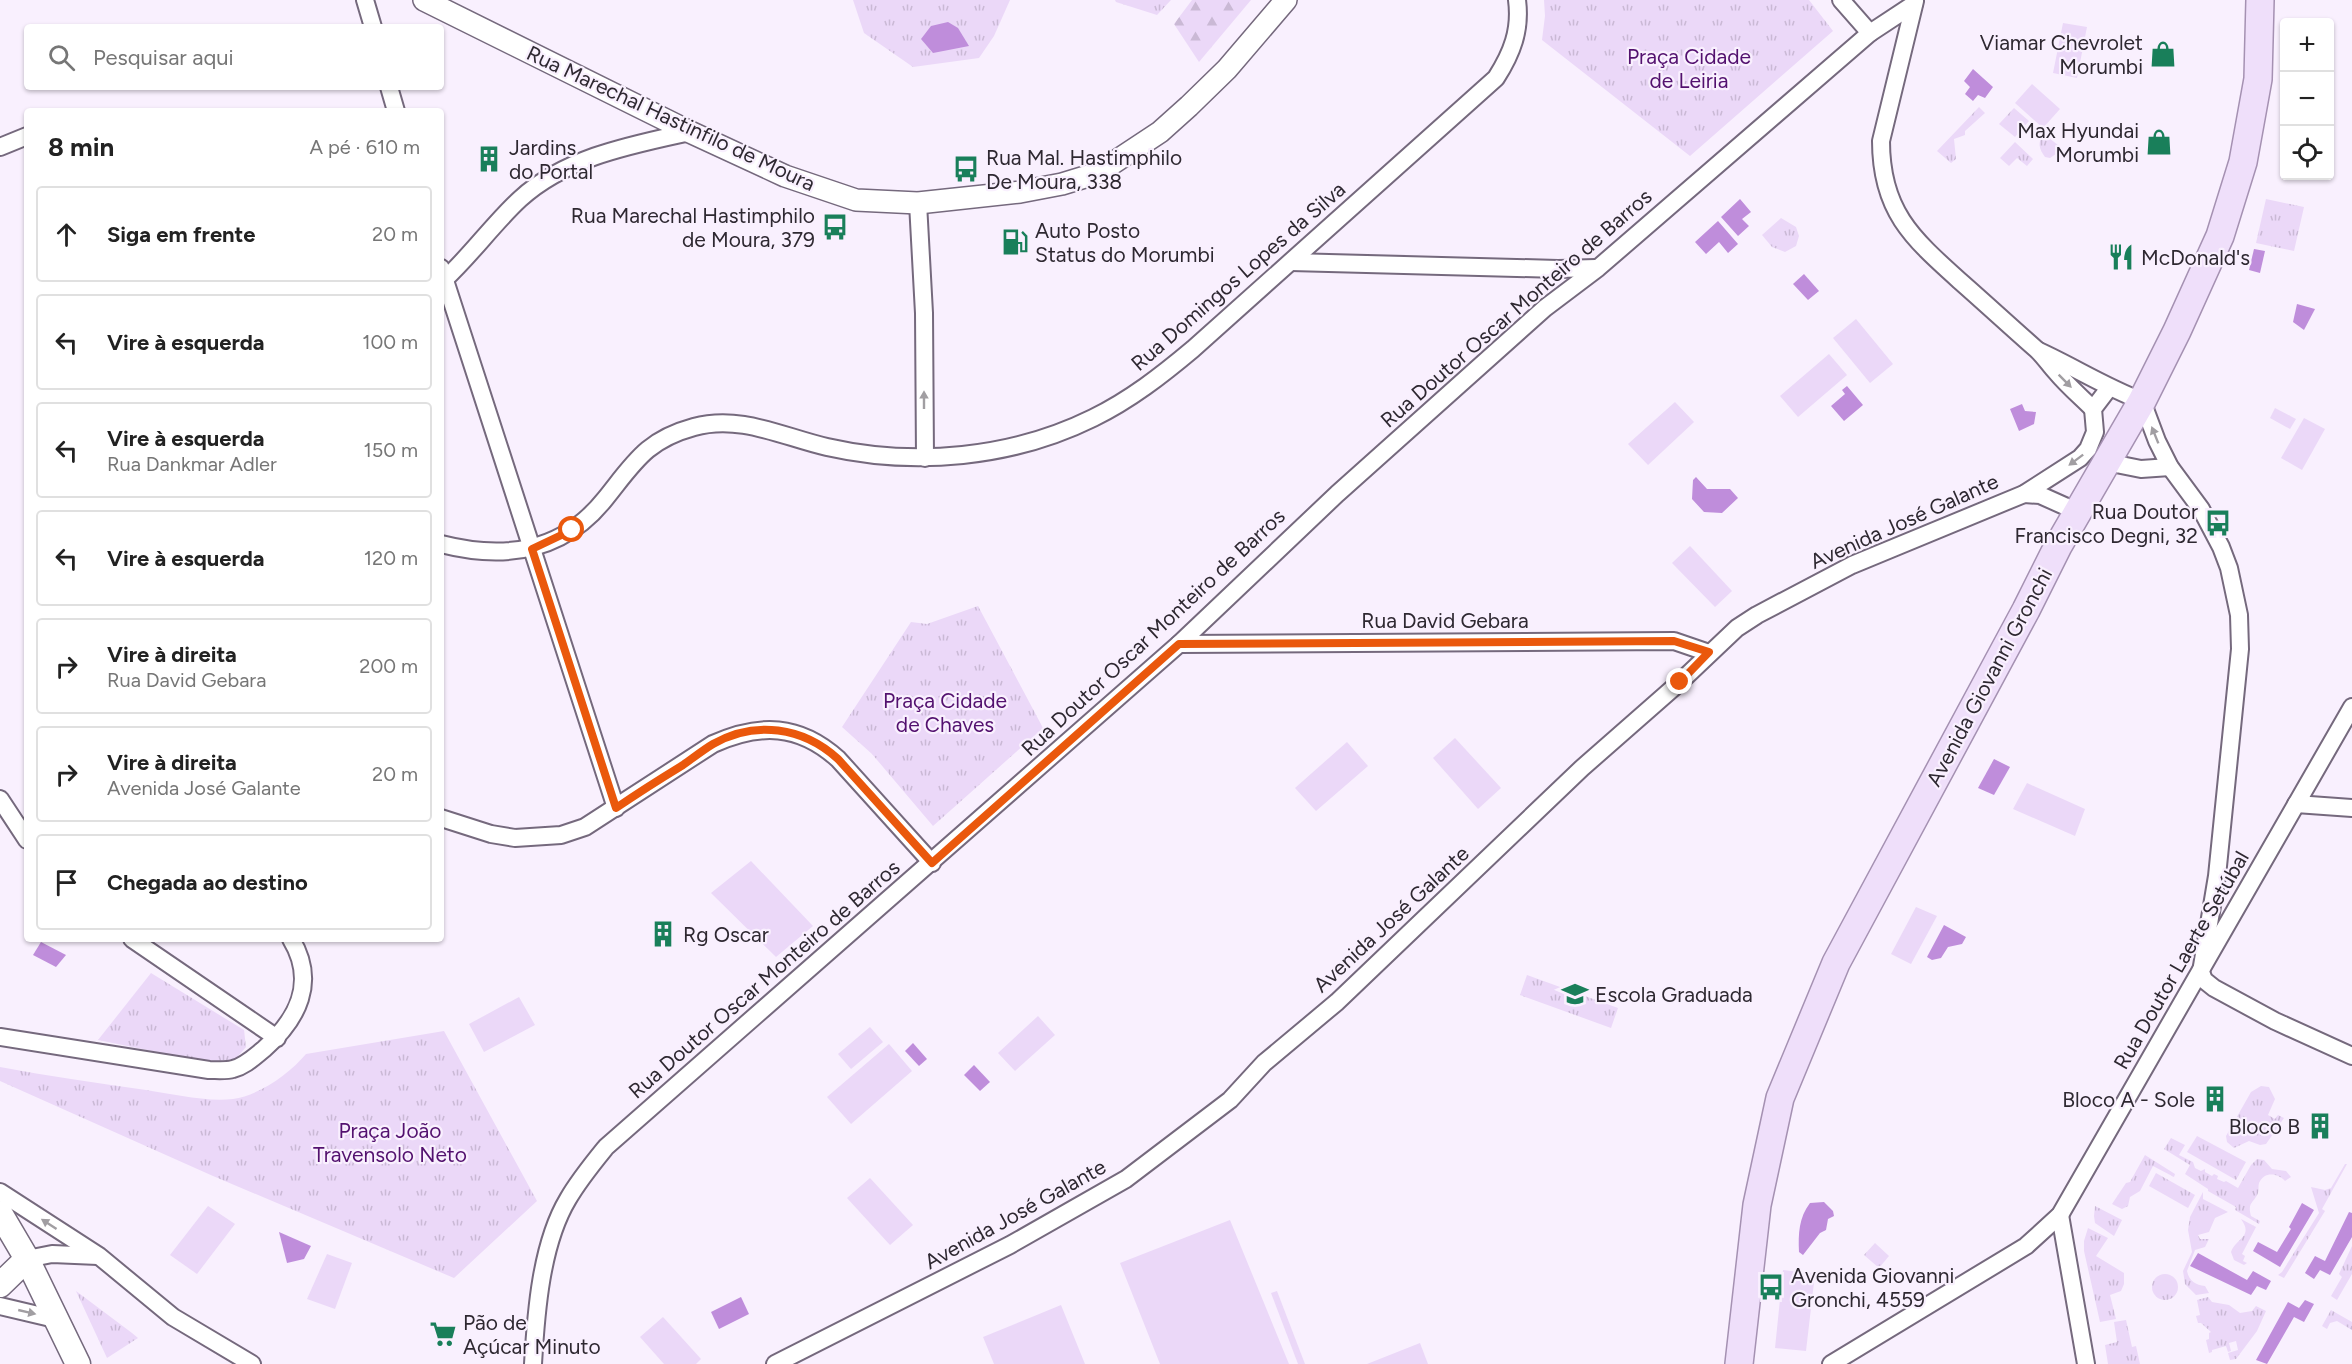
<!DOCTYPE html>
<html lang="pt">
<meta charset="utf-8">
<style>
body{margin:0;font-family:Figtree,sans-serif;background:#f6f6f6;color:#222}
.controls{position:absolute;right:18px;top:18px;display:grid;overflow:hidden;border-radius:6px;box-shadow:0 2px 4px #0004}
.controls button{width:54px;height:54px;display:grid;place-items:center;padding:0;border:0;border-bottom:2px solid #e0e0e0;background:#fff;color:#222;font:30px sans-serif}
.stop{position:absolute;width:18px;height:18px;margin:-14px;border:4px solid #ea580c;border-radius:50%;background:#fff}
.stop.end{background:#ea580c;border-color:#fff;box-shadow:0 2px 6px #0008}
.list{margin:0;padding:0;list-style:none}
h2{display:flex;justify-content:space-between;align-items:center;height:78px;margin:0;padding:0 24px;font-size:26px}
h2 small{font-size:20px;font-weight:400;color:#767676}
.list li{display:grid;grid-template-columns:39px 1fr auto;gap:18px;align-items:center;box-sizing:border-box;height:96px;margin:0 12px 12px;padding:0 12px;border:2px solid #e0e0e0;border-radius:6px}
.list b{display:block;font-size:22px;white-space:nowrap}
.list p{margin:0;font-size:20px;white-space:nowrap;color:#767676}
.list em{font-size:20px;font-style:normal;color:#767676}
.icon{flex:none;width:33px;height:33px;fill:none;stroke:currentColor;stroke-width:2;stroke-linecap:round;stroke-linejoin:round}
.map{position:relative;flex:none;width:2352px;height:1364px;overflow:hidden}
.search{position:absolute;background:#fff;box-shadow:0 2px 4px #0004;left:24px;top:24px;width:420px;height:66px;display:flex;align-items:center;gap:15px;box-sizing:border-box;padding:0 21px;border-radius:6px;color:#767676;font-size:22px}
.panel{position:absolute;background:#fff;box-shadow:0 2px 4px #0004;left:24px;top:108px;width:420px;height:834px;border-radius:6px}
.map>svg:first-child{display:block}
</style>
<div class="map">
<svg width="2352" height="1364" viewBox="0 0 2352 1364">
<defs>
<pattern id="grass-tufts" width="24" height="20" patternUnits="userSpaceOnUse" patternTransform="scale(1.5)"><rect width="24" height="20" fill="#ebd8f8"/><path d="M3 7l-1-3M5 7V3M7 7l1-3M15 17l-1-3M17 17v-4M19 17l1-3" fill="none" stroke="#cab9d5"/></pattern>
<pattern id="forest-firs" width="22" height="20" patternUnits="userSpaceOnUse" patternTransform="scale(1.5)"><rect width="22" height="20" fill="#ebd8f8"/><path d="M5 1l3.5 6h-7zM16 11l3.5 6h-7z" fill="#cab9d5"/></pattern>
</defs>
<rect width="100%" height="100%" fill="#f9f0fe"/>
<g fill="url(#grass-tufts)">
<path d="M853 0H1010L994 36 979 58 913 67 864 33Z"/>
<path d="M1115 0H1171L1157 15 1116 2Z"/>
<path d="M1544 0H1809L1833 31 1690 156 1542 40 1545 16Z"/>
<path d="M1979 107 1985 113 1965 131V135L1954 139 1956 159 1951 163 1937 151Z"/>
<path d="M2014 108 2029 121 2015 137 1999 124Z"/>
<path d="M2044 134 2063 149 2050 158 2045 157C2039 149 2037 142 2044 134Z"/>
<path d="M2015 142 2033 159 2027 166 2017 158 2009 166 2000 158Z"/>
<path d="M2266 199 2304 207 2294 251 2256 243Z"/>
<path d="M1781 218 1796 227 1799 236 1796 246 1785 252 1772 247 1762 235Z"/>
<path d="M2275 408 2296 419 2290 429 2270 418Z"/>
<path d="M978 606 1043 728 933 826 872 754 842 727 911 622 927 624Z"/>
<path d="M151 973 244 1030 246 1047 233 1062 201 1061 98 1040Z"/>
<path d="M1527 975 1618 1008 1611 1028 1520 995Z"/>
<path d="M444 1031 537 1201 454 1278 213 1176 0 1081V1067C48 1076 97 1083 146 1090 173 1094 205 1102 233 1099 260 1095 289 1074 306 1054Z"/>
<path d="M2261 1086 2269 1087 2275 1099 2268 1115 2275 1119 2278 1115 2284 1118 2266 1144 2260 1145 2249 1141 2234 1148 2227 1142 2226 1136 2251 1092Z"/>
<path d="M2197 1136 2246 1162 2236 1180 2187 1152Z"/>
<path d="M2171 1138 2185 1145 2179 1155 2193 1162 2195 1168 2201 1171 2205 1169V1172L2212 1176 2214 1174 2218 1176 2217 1179 2224 1182 2226 1181 2238 1188 2251 1165 2257 1159 2264 1160 2272 1169 2286 1171 2291 1177 2285 1181C2278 1173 2264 1171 2259 1183 2258 1186 2259 1190 2258 1193 2254 1203 2247 1202 2251 1216L2260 1221 2259 1224 2235 1210 2236 1207 2208 1191V1189L2185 1174 2190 1165 2164 1149Z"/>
<path d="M2145 1155 2175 1174 2174 1177 2153 1166 2140 1191 2130 1197 2128 1206 2122 1209 2112 1204 2126 1183 2130 1182Z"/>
<path d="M2345 1164H2347L2322 1209 2325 1211 2284 1278 2278 1275 2282 1272 2319 1213 2311 1187 2325 1190 2331 1188Z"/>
<path d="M2156 1173 2195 1195 2188 1208 2149 1186Z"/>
<path d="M2203 1192V1199L2228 1212 2215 1218 2209 1232 2198 1235 2200 1239H2209L2205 1247 2195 1250 2187 1271C2189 1281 2196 1285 2205 1286L2209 1293 2196 1295 2185 1284 2183 1271 2192 1252 2188 1230 2190 1217Z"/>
<path d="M2095 1206 2122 1220 2114 1236 2095 1223 2094 1216Z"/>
<path d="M2241 1219 2256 1227 2242 1254 2245 1256 2243 1261 2247 1263 2244 1265 2234 1260 2231 1252C2236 1238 2254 1237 2241 1219Z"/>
<path d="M2088 1228 2108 1238 2096 1256 2124 1273V1284L2121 1291 2110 1295 2116 1319 2100 1322 2084 1251V1241Z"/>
<path d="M1875 1243 1889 1256 1879 1268 1864 1255Z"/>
<path d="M2352 1246V1274L2337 1300 2331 1296 2342 1277 2339 1274Z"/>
<circle cx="2165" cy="1287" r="13"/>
<path d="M76 1291 132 1333 138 1338 107 1358Z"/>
<path d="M2208 1297 2212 1302 2229 1305 2240 1313 2252 1311 2256 1306 2266 1311 2257 1331 2236 1359 2230 1360 2228 1353 2238 1350 2236 1341 2229 1343 2231 1351 2228 1352 2226 1346 2212 1350V1352L2209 1353 2206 1340 2209 1339V1333L2211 1332 2201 1323H2198L2196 1316 2200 1315 2197 1300Z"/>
<path d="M2331 1310 2352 1322V1330L2337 1321 2330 1323 2327 1329 2322 1326Z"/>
<path d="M2126 1320 2132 1347 2136 1346 2140 1364H2108L2105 1345 2117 1342 2114 1322Z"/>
</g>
<path fill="url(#forest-firs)" d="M1192 0H1251L1199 62 1174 24Z"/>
<g fill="#ebd8f8">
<path d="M2063 23 2087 27 2077 78 2053 73Z"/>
<path d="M2032 84 2060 109 2043 128 2015 103Z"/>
<path d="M1856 319 1893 364 1870 383 1833 338Z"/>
<path d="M1829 354 1847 375 1798 417 1780 396Z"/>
<path d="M1675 402 1694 422 1648 465 1628 444Z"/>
<path d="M2304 418 2325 429 2302 470 2281 458Z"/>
<path d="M1690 546 1732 591 1715 607 1672 563Z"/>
<path d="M1455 738 1501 788 1478 809 1433 758Z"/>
<path d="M1347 742 1368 766 1316 811 1295 788Z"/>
<path d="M2027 783 2085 809 2075 836 2013 809Z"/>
<path d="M751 861 813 926 776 957 711 893Z"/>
<path d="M1916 907 1937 916 1911 964 1891 954Z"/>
<path d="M519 997 535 1025 484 1052 469 1024Z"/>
<path d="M1038 1016 1055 1035 1015 1071 998 1053Z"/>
<path d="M870 1027 883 1042 851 1069 838 1054Z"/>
<path d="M889 1044 912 1071 851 1124 827 1097Z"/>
<path d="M870 1178 913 1225 890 1245 847 1198Z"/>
<path d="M208 1206 235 1224 197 1274 170 1255Z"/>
<path d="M1230 1220 1289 1364H1160L1120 1263Z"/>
<path d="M327 1254 352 1263 335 1309 307 1299Z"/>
<path d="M1783 1270 1815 1274 1806 1351 1775 1348Z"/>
<path d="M1277 1291 1305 1364H1298L1271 1293Z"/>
<path d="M1061 1305 1085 1364H994L983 1337Z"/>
<path d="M663 1317 701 1359 696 1364H664L640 1337Z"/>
<path d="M1420 1343 1428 1364H1367Z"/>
</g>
<g fill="#bf8ddb">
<path d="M948 22 958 28 969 46 933 53 921 39 931 26Z"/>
<path d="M1973 69 1993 87 1985 98 1978 95 1973 101 1965 94 1970 87 1964 81Z"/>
<path d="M1740 199 1751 212 1742 219 1749 226 1738 236 1721 217Z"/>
<path d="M1718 221 1738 244 1728 253 1719 242 1706 254 1695 242Z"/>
<path d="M2254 249 2265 251 2260 273 2249 270Z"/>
<path d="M1804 274 1819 291 1808 300 1793 284Z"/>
<path d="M2297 304 2315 309 2304 330 2293 322Z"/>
<path d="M1847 386 1863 405 1844 421 1831 406 1845 394 1842 390Z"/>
<path d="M2022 404 2025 411 2036 412 2034 424 2019 431 2010 409Z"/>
<path d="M1696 477 1707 489H1730L1738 498 1722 513 1704 512 1692 499 1693 480Z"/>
<path d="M1994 759 2010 767 1994 795 1978 788Z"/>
<path d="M1944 925 1966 937 1962 944 1948 947 1941 958 1932 960 1927 957Z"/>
<path d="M41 942 66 955 56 967 33 955Z"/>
<path d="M913 1043 927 1059 919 1066 905 1051Z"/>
<path d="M974 1065 990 1082 980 1091 964 1075Z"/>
<path d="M1824 1202 1833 1211 1834 1216 1828 1219 1826 1230 1820 1233 1803 1255 1799 1252C1798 1234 1799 1217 1810 1203Z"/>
<path d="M2302 1203 2314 1210 2280 1267 2253 1251 2258 1242 2277 1252 2291 1229 2289 1227Z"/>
<path d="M2349 1212 2352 1213V1237L2330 1275 2320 1270 2314 1279 2305 1273 2315 1256 2325 1261Z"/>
<path d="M279 1232 311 1246 304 1259 287 1263Z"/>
<path d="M2198 1253 2247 1280 2253 1271 2271 1281 2266 1290 2257 1286 2251 1295 2190 1266Z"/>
<path d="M741 1297 749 1314 719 1329 711 1312Z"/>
<path d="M2305 1300 2314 1304 2304 1322 2294 1317 2267 1364 2256 1360 2288 1302 2299 1308Z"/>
</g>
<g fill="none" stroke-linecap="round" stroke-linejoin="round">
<g stroke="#75697d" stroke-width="20">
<g id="minor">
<path d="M365 0 373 27"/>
<path d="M1841 0 1870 33"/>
<path d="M1915 1 1881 141C1881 211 1912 238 1961 282 1986 304 2011 327 2036 349 2044 356 2050 366 2057 373 2068 386 2081 397 2093 409"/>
<path d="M389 87 396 111"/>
<path d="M0 147 27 136"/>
<path d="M918 203 924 313 925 458"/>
<path d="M1291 262 1558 269 1596 268"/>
<path d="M441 268 616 808"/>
<path d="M441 280H444C472 254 493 224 520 199 566 157 631 145 690 132"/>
<path d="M2039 351C2074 367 2105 387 2142 401L2157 441 2170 467 2201 509 2221 547 2229 568 2239 615 2240 649 2217 876 2201 972 2204 980 2214 988 2275 1021 2352 1056"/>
<path d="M2106 462 2141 469 2170 467"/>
<path d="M2024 494 2040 495 2078 512"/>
<path d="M441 544C504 560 562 553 605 499 634 463 646 440 694 427 740 414 783 437 827 447 915 467 1012 458 1093 418 1130 400 1162 375 1193 349L1496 78C1512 53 1521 30 1517 0"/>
<path d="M1179 644 1674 641 1709 653"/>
<path d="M0 799 27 840"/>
<path d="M2296 804 2352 808"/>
<path d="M441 818 491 834 515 838 561 835 585 827 713 744C760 723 799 724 838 759L932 863"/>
<path d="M132 939 277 1038"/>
<path d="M0 1037 209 1070C217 1070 226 1071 233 1069 245 1066 254 1057 264 1049 298 1019 317 982 291 939"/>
<path d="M0 1192 99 1256 173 1317 252 1364"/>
<path d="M2060 1215 2086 1364"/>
<path d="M27 1259 52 1254 98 1256"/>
<path d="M0 1306 55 1319"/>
<path d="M533 1364C536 1312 541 1244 568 1199 579 1180 593 1163 606 1147L1179 644 1337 494 1545 308 1598 268 1870 33 1914 4"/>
<path d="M775 1364 1010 1245 1126 1179 1230 1100 1264 1063 1337 1002 1582 768 1680 682 1737 628 1757 615 1852 565 2024 494 2080 458 2088 449 2095 432 2093 409 2109 388"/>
<path d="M1831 1364 2026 1246 2060 1215 2352 707"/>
</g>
</g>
<g stroke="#75697d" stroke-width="24">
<path id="tertiary" d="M424 0 690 132 785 176 856 200 918 203 1020 192 1062 184 1098 173 1160 132 1189 106 1227 69 1286 0"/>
</g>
<g stroke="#75697d" stroke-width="27">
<g id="secondary">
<path d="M0 1213 27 1259 78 1364"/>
<path d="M0 1285 27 1259"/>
</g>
</g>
<g stroke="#a591b2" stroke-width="30">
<path id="primary" d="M1739 1364 1757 1205 1780 1098 1836 963 2026 610 2058 546 2142 401 2177 331 2220 236 2243 162 2258 79 2260 0"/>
</g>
<use href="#minor" stroke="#fff" stroke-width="16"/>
<use href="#tertiary" stroke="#fff" stroke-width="21"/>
<use href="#secondary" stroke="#fff" stroke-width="24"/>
<use href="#primary" stroke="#efdffa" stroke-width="27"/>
</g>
<defs><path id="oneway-solid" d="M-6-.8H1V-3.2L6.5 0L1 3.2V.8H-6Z" transform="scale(1.5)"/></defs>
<g fill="#a19ea2">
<use href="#oneway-solid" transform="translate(2065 381) rotate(45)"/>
<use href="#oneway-solid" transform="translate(924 400) rotate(-90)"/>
<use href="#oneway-solid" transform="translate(2155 435) rotate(-112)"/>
<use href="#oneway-solid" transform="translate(2076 460) rotate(143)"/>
<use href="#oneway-solid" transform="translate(49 1224) rotate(-147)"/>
<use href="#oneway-solid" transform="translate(27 1312) rotate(13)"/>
</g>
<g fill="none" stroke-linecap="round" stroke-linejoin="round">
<path stroke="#ea580c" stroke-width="8" d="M572 530 532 549 616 808C638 793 660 779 683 765 693 758 703 750 713 744 755 720 803 727 838 759L932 863 1179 644 1674 641 1709 652 1680 682"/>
</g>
<defs>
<g id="shop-bare" transform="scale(2.07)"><path d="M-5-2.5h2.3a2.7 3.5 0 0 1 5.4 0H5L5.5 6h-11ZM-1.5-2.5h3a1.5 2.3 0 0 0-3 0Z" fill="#197f5a" stroke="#f9f0fe" stroke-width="2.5" paint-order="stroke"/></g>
<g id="building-bare" transform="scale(2.07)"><path d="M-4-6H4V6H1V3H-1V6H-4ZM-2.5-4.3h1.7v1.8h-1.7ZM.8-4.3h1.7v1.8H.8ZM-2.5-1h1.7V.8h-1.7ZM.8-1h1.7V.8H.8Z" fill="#197f5a" stroke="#f9f0fe" stroke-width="2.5" paint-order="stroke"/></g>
<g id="bus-bare" transform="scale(2.07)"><path d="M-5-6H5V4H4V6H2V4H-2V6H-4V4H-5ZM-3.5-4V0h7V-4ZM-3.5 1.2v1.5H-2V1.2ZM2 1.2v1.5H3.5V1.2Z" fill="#197f5a" stroke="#f9f0fe" stroke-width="2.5" paint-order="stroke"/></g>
<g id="fuel-bare" transform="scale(2.07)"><path d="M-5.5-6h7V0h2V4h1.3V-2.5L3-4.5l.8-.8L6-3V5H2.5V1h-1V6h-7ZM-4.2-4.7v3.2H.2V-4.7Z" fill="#197f5a" stroke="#f9f0fe" stroke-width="2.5" paint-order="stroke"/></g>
<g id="restaurant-bare" transform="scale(2.07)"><path d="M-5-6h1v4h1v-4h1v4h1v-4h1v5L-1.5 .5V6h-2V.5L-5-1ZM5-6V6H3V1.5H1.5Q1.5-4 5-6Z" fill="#197f5a" stroke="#f9f0fe" stroke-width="2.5" paint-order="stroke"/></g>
<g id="school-bare" transform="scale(2.07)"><path d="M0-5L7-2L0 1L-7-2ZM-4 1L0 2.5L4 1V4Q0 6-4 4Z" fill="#197f5a" stroke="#f9f0fe" stroke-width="2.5" paint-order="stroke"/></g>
<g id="supermarket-bare" transform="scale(2.07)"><path d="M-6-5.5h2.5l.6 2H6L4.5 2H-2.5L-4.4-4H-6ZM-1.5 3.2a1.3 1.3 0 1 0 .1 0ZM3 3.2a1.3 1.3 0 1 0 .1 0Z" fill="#197f5a" stroke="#f9f0fe" stroke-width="2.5" paint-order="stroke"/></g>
</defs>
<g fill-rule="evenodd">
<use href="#shop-bare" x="2163" y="54"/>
<use href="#shop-bare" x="2159" y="142"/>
<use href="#building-bare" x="489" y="159"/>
<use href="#bus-bare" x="966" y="169"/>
<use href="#bus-bare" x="835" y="227"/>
<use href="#fuel-bare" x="1015" y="242"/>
<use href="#restaurant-bare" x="2121" y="257"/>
<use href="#bus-bare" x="2218" y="523"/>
<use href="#building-bare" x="663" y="934"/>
<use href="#school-bare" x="1575" y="994"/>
<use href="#building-bare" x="2215" y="1099"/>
<use href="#building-bare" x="2320" y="1126"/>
<use href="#bus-bare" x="1771" y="1287"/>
<use href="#supermarket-bare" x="443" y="1334"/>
</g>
<g text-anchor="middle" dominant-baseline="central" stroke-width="4.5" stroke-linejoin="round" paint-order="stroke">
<g font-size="21" fill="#2e2831" stroke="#f9f0fe" text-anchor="start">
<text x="2143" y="42" text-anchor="end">Viamar Chevrolet<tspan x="2143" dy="24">Morumbi</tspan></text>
<text x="2139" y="130" text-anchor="end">Max Hyundai<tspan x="2139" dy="24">Morumbi</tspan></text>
<text x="509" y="147">Jardins<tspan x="509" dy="24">do Portal</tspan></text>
<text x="986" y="157">Rua Mal. Hastimphilo<tspan x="986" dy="24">De Moura, 338</tspan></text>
<text x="815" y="215" text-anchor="end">Rua Marechal Hastimphilo<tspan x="815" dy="24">de Moura, 379</tspan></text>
<text x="1035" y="230">Auto Posto<tspan x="1035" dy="24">Status do Morumbi</tspan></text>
<text x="2141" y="257">McDonald's</text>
<text x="2198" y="511" text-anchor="end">Rua Doutor<tspan x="2198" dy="24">Francisco Degni, 32</tspan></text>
<text x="683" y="934">Rg Oscar</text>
<text x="1595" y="994">Escola Graduada</text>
<text x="2195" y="1099" text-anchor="end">Bloco A - Sole</text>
<text x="2300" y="1126" text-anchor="end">Bloco B</text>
<text x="1791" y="1275">Avenida Giovanni<tspan x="1791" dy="24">Gronchi, 4559</tspan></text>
<text x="463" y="1322">Pão de<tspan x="463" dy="24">Açúcar Minuto</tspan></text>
</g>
<g font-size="21" fill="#53116f" stroke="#f9f0fe">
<text x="1689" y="56">Praça Cidade<tspan x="1689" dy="24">de Leiria</tspan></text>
<text x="945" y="700">Praça Cidade<tspan x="945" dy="24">de Chaves</tspan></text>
<text x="390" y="1130">Praça João<tspan x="390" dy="24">Travensolo Neto</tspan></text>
</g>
<g font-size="21" fill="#2e2831" stroke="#f9f0fe">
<text transform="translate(671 118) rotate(25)">Rua Marechal Hastinfilo de Moura</text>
<text transform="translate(1238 276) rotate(-41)">Rua Domingos Lopes da Silva</text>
<text transform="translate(1516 308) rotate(-41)">Rua Doutor Oscar Monteiro de Barros</text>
<text transform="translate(1904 521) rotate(-24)">Avenida José Galante</text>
<text x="1445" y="620">Rua David Gebara</text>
<text transform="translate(1153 632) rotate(-43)">Rua Doutor Oscar Monteiro de Barros</text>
<text transform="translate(1989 677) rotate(-62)">Avenida Giovanni Gronchi</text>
<text transform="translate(1391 919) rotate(-43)">Avenida José Galante</text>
<text transform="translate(2181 960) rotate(-60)">Rua Doutor Laerte Setúbal</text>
<text transform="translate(764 979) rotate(-41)">Rua Doutor Oscar Monteiro de Barros</text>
<text transform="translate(1015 1214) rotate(-29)">Avenida José Galante</text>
</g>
</g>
</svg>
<div class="controls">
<button>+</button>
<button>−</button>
<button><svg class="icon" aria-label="locate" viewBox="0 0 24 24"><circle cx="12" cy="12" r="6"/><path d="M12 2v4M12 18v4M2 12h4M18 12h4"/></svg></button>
</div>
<div class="stop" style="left:572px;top:530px"></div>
<div class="stop end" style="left:1680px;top:682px"></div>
<div class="search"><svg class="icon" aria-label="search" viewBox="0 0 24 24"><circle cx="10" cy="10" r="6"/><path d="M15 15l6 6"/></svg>Pesquisar aqui</div>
<section class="panel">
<h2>8 min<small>A pé · 610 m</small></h2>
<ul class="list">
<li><svg class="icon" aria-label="ahead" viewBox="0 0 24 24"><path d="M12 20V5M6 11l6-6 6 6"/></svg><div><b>Siga em frente</b></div><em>20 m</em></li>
<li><svg class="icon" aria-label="left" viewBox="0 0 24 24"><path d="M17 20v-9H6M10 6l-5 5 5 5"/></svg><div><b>Vire à esquerda</b></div><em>100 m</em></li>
<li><svg class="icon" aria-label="left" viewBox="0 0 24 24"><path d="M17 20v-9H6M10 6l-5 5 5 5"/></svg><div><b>Vire à esquerda</b><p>Rua Dankmar Adler</p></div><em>150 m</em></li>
<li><svg class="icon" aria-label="left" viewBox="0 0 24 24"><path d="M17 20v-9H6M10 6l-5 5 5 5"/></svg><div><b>Vire à esquerda</b></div><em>120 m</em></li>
<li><svg class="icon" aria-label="right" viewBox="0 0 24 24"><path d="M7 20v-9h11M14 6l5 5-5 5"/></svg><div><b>Vire à direita</b><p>Rua David Gebara</p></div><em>200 m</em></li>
<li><svg class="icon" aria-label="right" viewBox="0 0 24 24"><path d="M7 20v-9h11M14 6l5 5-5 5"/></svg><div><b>Vire à direita</b><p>Avenida José Galante</p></div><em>20 m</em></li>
<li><svg class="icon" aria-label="arrive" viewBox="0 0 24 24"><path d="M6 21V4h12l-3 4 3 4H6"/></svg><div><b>Chegada ao destino</b></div></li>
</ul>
</section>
</div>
